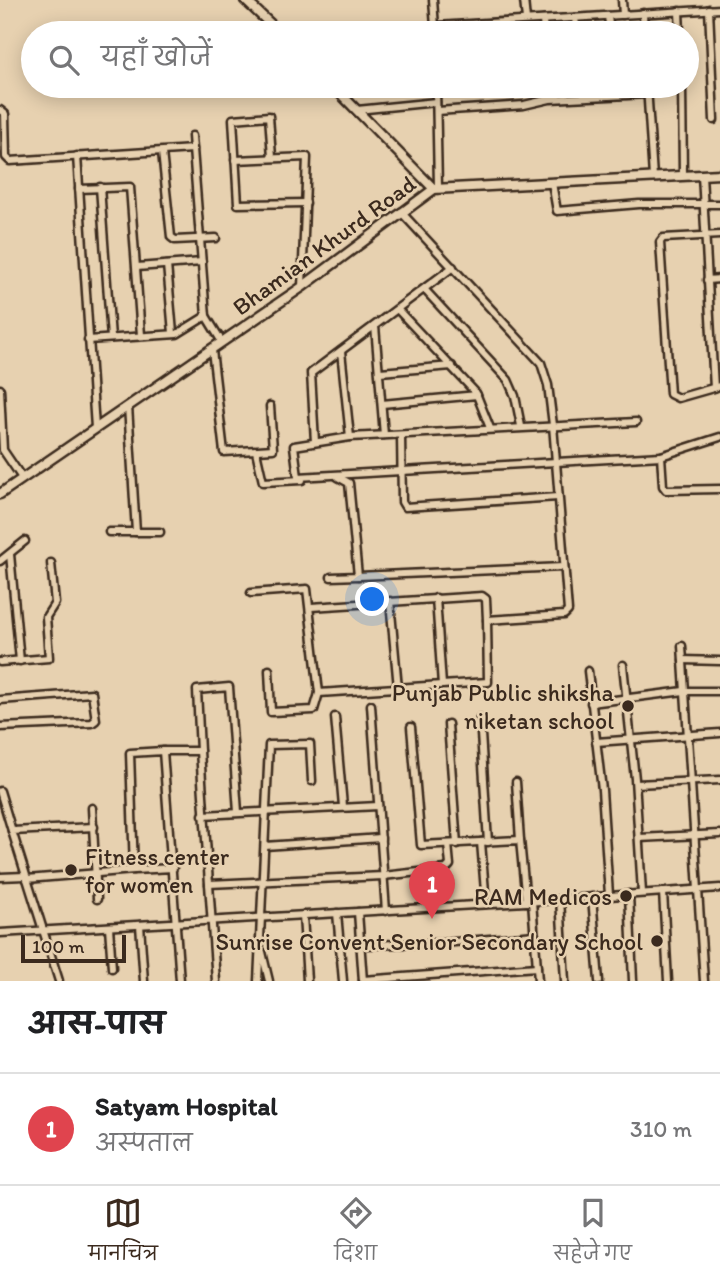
<!DOCTYPE html>
<html lang="hi">
<meta charset="utf-8">
<style>
body{margin:0;font-family:Itim,"Playpen Sans Deva",sans-serif;background:#f2f2f2;color:#202124}
.scale{position:absolute;left:21px;bottom:18px;width:105px;box-sizing:border-box;padding-left:7px;border:4px solid #3b2a1e;border-top:0;font-size:19px;line-height:24px;white-space:nowrap;color:#3b2a1e;-webkit-text-stroke:5px #e7d1b0;paint-order:stroke}
.you{position:absolute;left:373px;top:600px;width:24px;height:24px;margin:-18px;border:5px solid #fff;border-radius:50%;background:#1a73e8;box-shadow:0 0 0 10px #1a73e833}
.badge{display:grid;place-items:center;width:46px;height:46px;border-radius:50%;background:#3b2a1e;color:#fff;font-size:23px;font-weight:700}
.pin{position:absolute;translate:-50% -58px;filter:drop-shadow(0 2px 4px #0008)}
.pin::after{content:'';position:absolute;top:37px;width:24px;height:21px;background:inherit;clip-path:polygon(0 0,100% 0,50% 100%)}
.list{margin:0;padding:0;list-style:none}
h2{display:flex;justify-content:space-between;align-items:center;height:91px;margin:0;padding:0 28px;font-size:30px}
h2 small{font-size:23px;font-weight:400;color:#757577}
.list li{display:grid;grid-template-columns:46px 1fr auto;gap:21px;align-items:center;box-sizing:border-box;height:112px;padding:0 28px;border-top:2px solid #e0e0e0}
.list b{display:block;font-size:26px;white-space:nowrap}
.list p{margin:0;font-size:23px;white-space:nowrap;color:#757577}
.list em{font-size:23px;font-style:normal;color:#757577}
.icon{flex:none;width:38px;height:38px;fill:none;stroke:currentColor;stroke-width:2;stroke-linecap:round;stroke-linejoin:round}
.map{position:relative;flex:none;width:720px;height:981px;overflow:hidden}
.search{position:absolute;background:#fff;box-shadow:0 4px 18px #0003;left:21px;right:21px;top:21px;height:77px;display:flex;align-items:center;gap:18px;box-sizing:border-box;padding:0 24px;border-radius:38px;color:#757577;font-size:26px}
.sheet{height:203px;background:#fff}
nav{display:flex;justify-content:space-around;align-items:center;box-sizing:border-box;height:98px;border-top:2px solid #e0e0e0;background:#fff;font-size:19px;color:#757577}
nav a{display:grid;justify-items:center;gap:4px}
nav .on{color:#3b2a1e}
.map>svg:first-child{display:block}
</style>
<div class="map">
<svg width="720" height="981" viewBox="0 0 720 981">
<rect width="100%" height="100%" fill="#e7d1b0"/>
<filter id="ink" filterUnits="userSpaceOnUse"><feTurbulence type="fractalNoise" baseFrequency=".0143" numOctaves="2"/><feDisplacementMap in="SourceGraphic" scale="14" xChannelSelector="R" yChannelSelector="G"/><feConvolveMatrix kernelMatrix="1 2 1 2 8 2 1 2 1" color-interpolation-filters="sRGB"/></filter>
<g filter="url(#ink)">
<g fill="none" stroke-linecap="round" stroke-linejoin="round">
<g stroke="#3b2a1e" stroke-width="11">
<g id="minor">
<path d="M433 0 435 27"/>
<path d="M524 0 526 20"/>
<path d="M622 0 623 15"/>
<path d="M709 9 714 120"/>
<path d="M679 11 680 33"/>
<path d="M643 13 644 33"/>
<path d="M608 16 610 33"/>
<path d="M575 18 577 33"/>
<path d="M543 20 544 33"/>
<path d="M434 33 437 26 720 9"/>
<path d="M436 86 438 187"/>
<path d="M647 86 653 177"/>
<path d="M682 86 683 175"/>
<path d="M0 110 5 114 6 157 10 161 193 149"/>
<path d="M357 110 436 102"/>
<path d="M437 111 524 105 550 99 648 94"/>
<path d="M192 136 206 316 222 342"/>
<path d="M162 152 171 237 175 240 216 238"/>
<path d="M77 156 95 428"/>
<path d="M272 157 269 116 233 119 238 204 306 203"/>
<path d="M235 160 307 157 302 287"/>
<path d="M702 175 714 388"/>
<path d="M552 183 557 211 639 204H720"/>
<path d="M100 187 111 338"/>
<path d="M79 189 130 187 141 335"/>
<path d="M720 235 663 238 660 242 670 394 678 398 720 386"/>
<path d="M167 265 173 333"/>
<path d="M137 267 202 262"/>
<path d="M707 280 720 279"/>
<path d="M425 290 508 380 515 396 521 426"/>
<path d="M398 310 476 393 490 428"/>
<path d="M375 326 384 435"/>
<path d="M88 340 177 334 206 316"/>
<path d="M212 350 224 452 273 449 270 406"/>
<path d="M341 351 350 437"/>
<path d="M380 372 452 366"/>
<path d="M0 389 3 450 22 478"/>
<path d="M382 404 477 395"/>
<path d="M128 406 136 532"/>
<path d="M636 422 350 437 294 446 298 477 661 456 720 437"/>
<path d="M401 435 402 502 405 507 558 497"/>
<path d="M315 442 311 373 453 267"/>
<path d="M256 451 263 482 302 480"/>
<path d="M661 456 663 486 666 490 720 489"/>
<path d="M109 532H160"/>
<path d="M10 554 20 661"/>
<path d="M0 561 25 541"/>
<path d="M358 576 563 567"/>
<path d="M331 577 358 576 349 483 338 477"/>
<path d="M251 593 307 589 319 693 488 682 487 620"/>
<path d="M436 598 442 685"/>
<path d="M390 601 398 688"/>
<path d="M311 607 482 596 486 599 487 620 564 615 568 611 553 425 548 385 541 363 401 212"/>
<path d="M682 646 704 981"/>
<path d="M683 660 720 661"/>
<path d="M0 662 49 658 46 617 55 603 51 563"/>
<path d="M623 665 635 779 642 893"/>
<path d="M269 670 271 712 314 710 319 693"/>
<path d="M588 671 602 790 609 895"/>
<path d="M0 700 92 693 96 720 92 723 0 727"/>
<path d="M591 703 684 691H720"/>
<path d="M371 705 386 911"/>
<path d="M335 717 343 806"/>
<path d="M480 718 488 842"/>
<path d="M448 724 457 844"/>
<path d="M596 742 720 733"/>
<path d="M163 751H200L209 884 383 876 446 869 450 865 448 844"/>
<path d="M200 751 197 690 229 687 238 812"/>
<path d="M516 782 520 840"/>
<path d="M636 784 720 780"/>
<path d="M0 791 12 831"/>
<path d="M92 808 97 899"/>
<path d="M203 815 378 806"/>
<path d="M639 838 720 834"/>
<path d="M481 842 486 904"/>
<path d="M265 846 381 838"/>
<path d="M173 868 134 870 130 753 163 751 180 981"/>
<path d="M0 877 25 876"/>
<path d="M27 879 134 870"/>
<path d="M209 884 216 981"/>
<path d="M663 892 668 981"/>
<path d="M629 894 633 981"/>
<path d="M592 897 599 981"/>
<path d="M560 899 565 981"/>
<path d="M532 901 538 981"/>
<path d="M526 902 720 888"/>
<path d="M358 912 363 981"/>
<path d="M337 913 343 981"/>
<path d="M303 915 307 981"/>
<path d="M140 925 144 981"/>
<path d="M109 927 112 968"/>
<path d="M0 933 526 902 520 840 421 845 411 727"/>
<path d="M361 945 443 943 535 935"/>
<path d="M262 952 269 981"/>
<path d="M363 980 537 967"/>
<path d="M59 981 12 831 94 827"/>
<path d="M258 981 269 745 310 744 312 781"/>
</g>
</g>
<g stroke="#3b2a1e" stroke-width="13">
<g id="tertiary">
<path d="M245 0 280 33"/>
<path d="M333 86 434 189"/>
<path d="M0 494 302 287 434 189 720 174"/>
</g>
</g>
<use href="#minor" stroke="#e7d1b0" stroke-width="6"/>
<use href="#tertiary" stroke="#e7d1b0" stroke-width="8"/>
</g>
</g>
<g fill="#3b2a1e" stroke="#e7d1b0" stroke-width="2.5">
<circle cx="628" cy="706" r="7"/>
<circle cx="71" cy="870" r="7"/>
<circle cx="626" cy="896" r="7"/>
<circle cx="657" cy="941" r="7"/>
</g>
<g text-anchor="middle" dominant-baseline="central" stroke-width="5" stroke-linejoin="round" paint-order="stroke">
<g font-size="24" fill="#3b2a1e" stroke="#e7d1b0">
<text transform="translate(324 245) rotate(-36)">Bhamian Khurd Road</text>
</g>
<g font-size="24" fill="#3b2a1e" stroke="#e7d1b0" text-anchor="end">
<text x="614" y="692">Punjab Public shiksha<tspan x="614" dy="28">niketan school</tspan></text>
<text x="85" y="856" text-anchor="start">Fitness center<tspan x="85" dy="28">for women</tspan></text>
<text x="612" y="896">RAM Medicos</text>
<text x="643" y="941">Sunrise Convent Senior Secondary School</text>
</g>
</g>
</svg>
<div class="scale">100 m</div>
<div class="you"></div>
<div class="pin badge" style="left:432px;top:919px;background:#e0444e">1</div>
<div class="search"><svg class="icon" aria-label="search" viewBox="0 0 24 24"><circle cx="10" cy="10" r="6"/><path d="M15 15l6 6"/></svg>यहाँ खोजें</div>
</div>
<section class="sheet">
<h2>आस-पास<small></small></h2>
<ul class="list">
<li><span class="badge" style="background:#e0444e">1</span><div><b>Satyam Hospital</b><p>अस्पताल</p></div><em>310 m</em></li>
</ul>
</section>
<nav>
<a class="on"><svg class="icon" aria-label="map" viewBox="0 0 24 24"><path d="M3 6l6-2 6 2 6-2v14l-6 2-6-2-6 2zM9 4v14M15 6v14"/></svg>मानचित्र</a>
<a><svg class="icon" aria-label="directions" viewBox="0 0 24 24"><path d="M12 3l9 9-9 9-9-9zM9 14v-3h6M13 9l2 2-2 2"/></svg>दिशा</a>
<a><svg class="icon" aria-label="saved" viewBox="0 0 24 24"><path d="M7 4h10v16l-5-4-5 4z"/></svg>सहेजे गए</a>
</nav>
